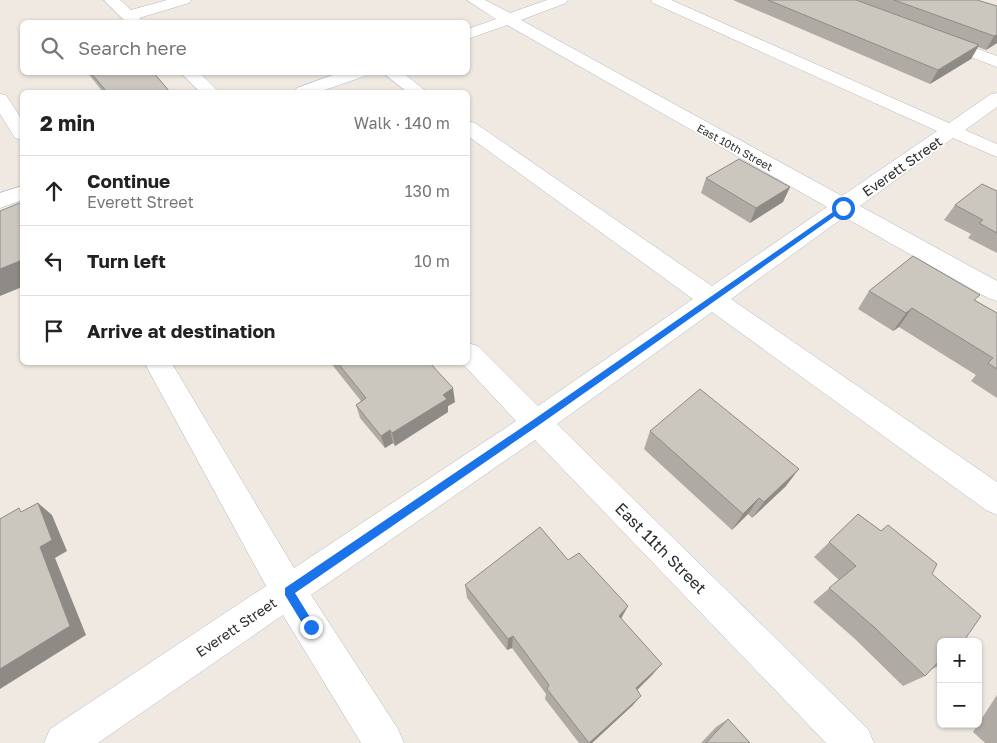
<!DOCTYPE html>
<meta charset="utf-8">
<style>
body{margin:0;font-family:"Golos Text",sans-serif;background:#f2f2f2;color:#222}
.controls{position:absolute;right:15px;bottom:15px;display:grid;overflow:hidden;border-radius:8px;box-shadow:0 1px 4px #0004}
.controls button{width:45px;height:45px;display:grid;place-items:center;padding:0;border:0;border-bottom:1px solid #e0e0e0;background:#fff;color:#222;font:25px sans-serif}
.stop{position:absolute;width:15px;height:15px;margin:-11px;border:4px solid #1a73e8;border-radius:50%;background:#fff}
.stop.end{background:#1a73e8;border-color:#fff;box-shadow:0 1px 5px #0008}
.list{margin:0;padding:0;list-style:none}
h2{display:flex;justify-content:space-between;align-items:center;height:65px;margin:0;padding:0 20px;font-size:21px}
h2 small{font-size:16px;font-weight:400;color:#767676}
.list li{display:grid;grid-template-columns:32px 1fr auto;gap:15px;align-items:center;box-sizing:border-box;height:70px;padding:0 20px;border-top:1px solid #e0e0e0}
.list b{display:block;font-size:19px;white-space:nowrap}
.list p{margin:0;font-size:16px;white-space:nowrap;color:#767676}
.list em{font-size:16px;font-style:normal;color:#767676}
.icon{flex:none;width:28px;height:28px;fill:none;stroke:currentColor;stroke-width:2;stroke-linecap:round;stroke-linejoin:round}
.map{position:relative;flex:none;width:997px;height:743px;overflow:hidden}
.search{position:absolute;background:#fff;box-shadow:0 1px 4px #0004;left:20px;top:20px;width:450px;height:55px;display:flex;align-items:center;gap:12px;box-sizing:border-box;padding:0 18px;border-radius:8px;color:#767676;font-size:19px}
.panel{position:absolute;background:#fff;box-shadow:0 1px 4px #0004;left:20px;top:90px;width:450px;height:275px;border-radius:8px}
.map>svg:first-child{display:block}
</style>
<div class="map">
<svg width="997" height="743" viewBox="0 0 997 743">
<rect width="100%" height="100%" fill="#efe9e1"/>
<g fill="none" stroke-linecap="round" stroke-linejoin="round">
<g stroke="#b4b7c1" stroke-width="1">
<g id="minor">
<path d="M104 0H120L131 10 167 0H191L189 3 139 18 143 22H126Z"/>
<path d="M467 0H485L510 13 547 0H568L566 3 521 20 842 196 937 131 653 3 651 0H671L949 123 991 94 997 93V107L965 130 997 144V157L953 138 860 206 997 281V301L988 298 844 217 731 299 997 482V515L986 510 712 312 557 424 868 729 874 743H826L535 440 311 595 398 729 404 743H361L283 615 98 743H44L50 729 266 586 144 362H171L294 568 516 421 461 362H468V343L478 346 538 406 693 299 468 136V121L475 123 712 286 827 207 507 25 468 39V29L496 19Z"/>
<path d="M940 35 997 56V67L934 43 932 40 934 37Z"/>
<path d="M180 72H199L219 92H200Z"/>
<path d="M341 72H367L365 76 319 92H294L297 88Z"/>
<path d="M382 72H402L427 92H407Z"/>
<path d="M0 94 6 95 22 120V140L15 138 0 114Z"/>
<path d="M22 186V200L0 208V193Z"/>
</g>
</g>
<use href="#minor" fill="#fff" fill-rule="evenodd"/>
</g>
<g fill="#afaba4">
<path d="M733 0H977L997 6V43L986 50 978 47 971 59 930 84Z"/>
<path d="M87 72H153L170 92H103Z"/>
<path d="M706 178 790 187 783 202 750 223 701 193Z"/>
<path d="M997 191V253L968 238 971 234 944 220 955 205Z"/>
<path d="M869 291 975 300 997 313V398L971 381 976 375 899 327 893 331 858 309Z"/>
<path d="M330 362H429L455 402 448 406V412L395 446 393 443 385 448 360 418 356 405 361 401Z"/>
<path d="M650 431 786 486 752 518 748 514 732 530 644 449Z"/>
<path d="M858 514 881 531 888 525 932 574 941 642V665L932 669 925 676 903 686 855 639 813 602 839 580 814 557Z"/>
<path d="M465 585 622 619 653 674 637 690 633 705 592 743H579L545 699 546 694 512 648 507 650 467 598Z"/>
<path d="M997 695V743H985L973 732Z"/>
<path d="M728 719 750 743H701L716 727Z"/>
</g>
<g fill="#8e8b86">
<path d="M997 35V43L986 50 994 36Z"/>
<path d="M979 45 971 59 930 84 938 70Z"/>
<path d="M790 187 783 202 750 223 756 208Z"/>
<path d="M22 260V287L0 296V269Z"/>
<path d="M912 308 899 327 893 331 906 313Z"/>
<path d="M453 388 455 402 448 406V412L395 446 392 433 443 395Z"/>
<path d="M390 430 393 443 385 448 381 436Z"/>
<path d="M799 469 786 486 752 518 764 502Z"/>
<path d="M759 498 748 514 732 530 743 514Z"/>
<path d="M38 503 52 515 67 551 55 558 86 635 0 689V669L40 547Z"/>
<path d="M628 606 621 619 619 616Z"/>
<path d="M513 636 512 648 507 650 508 639Z"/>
<path d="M662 664 653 674 629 698 636 688Z"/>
<path d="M641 696 633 705 592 743H589Z"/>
</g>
<g fill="#cbc7bf" stroke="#8e8b86">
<path d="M768 0H856L979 45 938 70Z"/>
<path d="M894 0H977L997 6V35L994 36Z"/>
<path d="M90 72H153L170 92H107Z"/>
<path d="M739 159 790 187 756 208 706 178Z"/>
<path d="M982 184 997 191V233L979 223 983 220 955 205Z"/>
<path d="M22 202V260L0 269V211Z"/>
<path d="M913 256 980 295 974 300 997 313V369L988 363 993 358 912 308 906 313 869 291Z"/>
<path d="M337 362H429L453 388 443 395 447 399 392 433 390 430 381 436 356 405 366 398Z"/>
<path d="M700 389 799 469 764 502 759 498 743 514 650 431Z"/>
<path d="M38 503 52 540 40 547 70 626 0 669V519L19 508 21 512Z"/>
<path d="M858 514 881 531 888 525 937 564 932 574 981 616 963 642H941V659L925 676 874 627 829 588 856 566 829 542Z"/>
<path d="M540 527 568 560 579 553 628 606 619 616 662 664 636 688 641 696 589 743 547 689 549 685 513 636 508 639 465 585Z"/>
<path d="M728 719 750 743H706Z"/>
</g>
<path fill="#1a73e8" d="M843 205 845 209 539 425 295 593 316 627 311 632 307 631 285 595V588L533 420Z"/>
<g text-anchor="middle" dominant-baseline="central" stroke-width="4" stroke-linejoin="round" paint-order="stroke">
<g font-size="11" fill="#2e2e2e" stroke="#fff">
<text transform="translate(735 147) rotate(29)">East 10th Street</text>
</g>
<g font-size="14" fill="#2e2e2e" stroke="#fff">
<text transform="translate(902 166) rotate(-35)">Everett Street</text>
<text transform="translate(236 627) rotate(-34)">Everett Street</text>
</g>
<g font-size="16" fill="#2e2e2e" stroke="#fff">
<text transform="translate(661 548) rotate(45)">East 11th Street</text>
</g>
</g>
</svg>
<div class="controls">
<button>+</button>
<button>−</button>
</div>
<div class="stop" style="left:843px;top:208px"></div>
<div class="stop end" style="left:311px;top:627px"></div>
<div class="search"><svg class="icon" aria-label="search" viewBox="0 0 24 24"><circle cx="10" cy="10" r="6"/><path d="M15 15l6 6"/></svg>Search here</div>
<section class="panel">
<h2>2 min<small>Walk · 140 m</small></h2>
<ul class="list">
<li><svg class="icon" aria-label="ahead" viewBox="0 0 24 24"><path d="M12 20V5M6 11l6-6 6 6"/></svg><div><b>Continue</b><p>Everett Street</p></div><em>130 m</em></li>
<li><svg class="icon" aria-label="left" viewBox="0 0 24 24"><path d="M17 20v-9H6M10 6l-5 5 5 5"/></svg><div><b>Turn left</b></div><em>10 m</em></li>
<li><svg class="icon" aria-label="arrive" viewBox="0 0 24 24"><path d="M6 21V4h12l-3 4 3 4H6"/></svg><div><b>Arrive at destination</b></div></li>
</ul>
</section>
</div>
